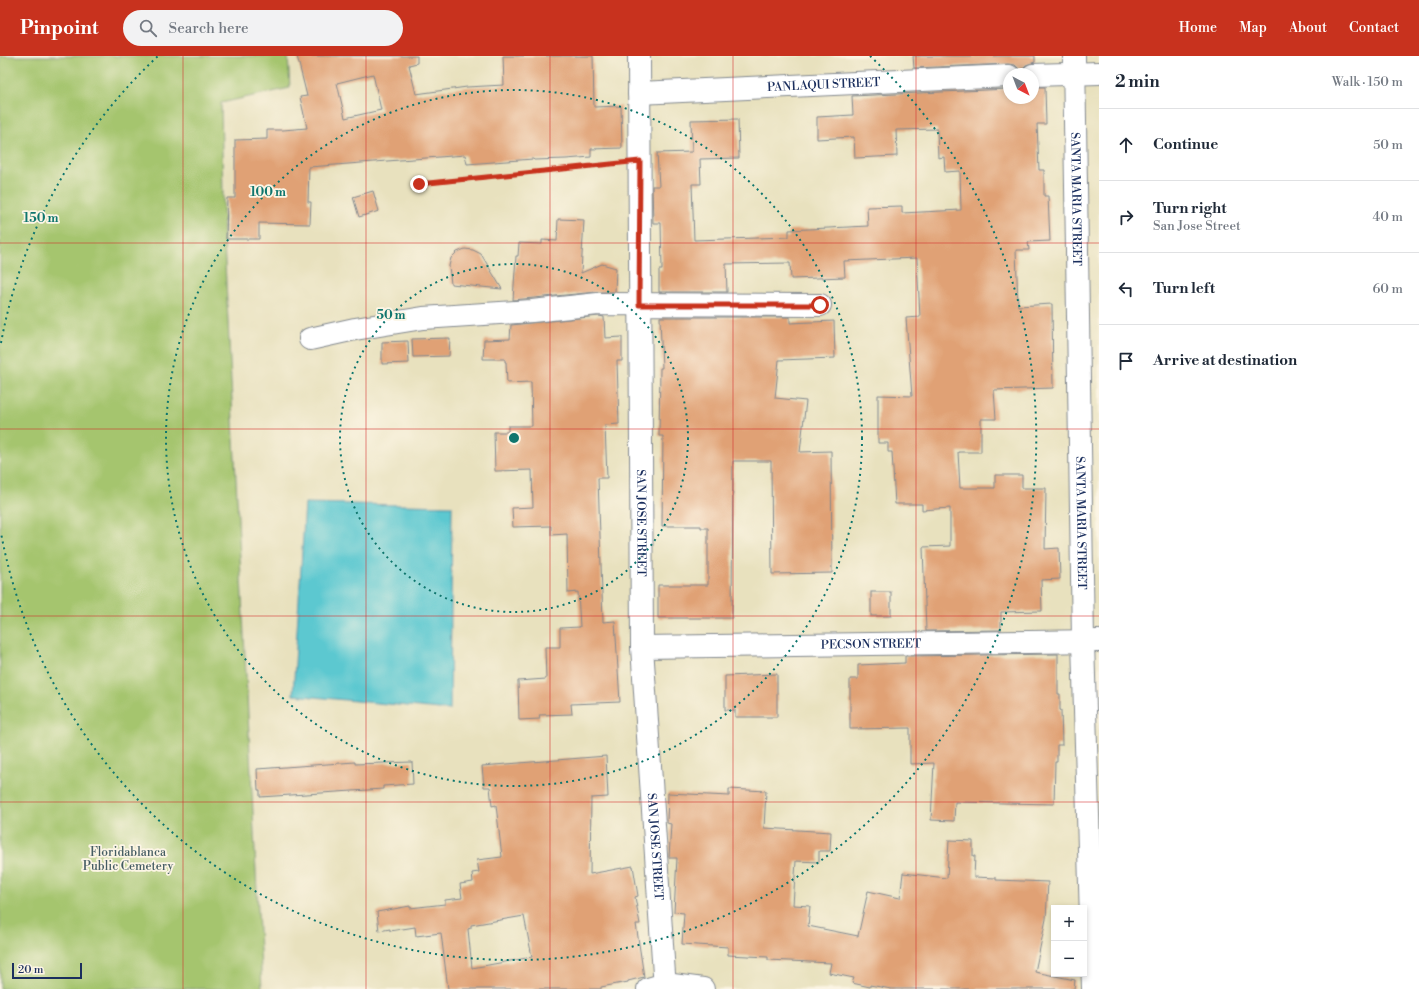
<!DOCTYPE html>
<meta charset="utf-8">
<style>
body{margin:0;font-family:"Libre Bodoni",serif;background:#f2f2f3;color:#1f2937}
.controls{position:absolute;right:12px;bottom:12px;display:grid;overflow:hidden;border-radius:0px;box-shadow:0 2px 6px #0003}
.controls button{width:36px;height:36px;display:grid;place-items:center;padding:0;border:0;border-bottom:1px solid #e0e1e3;background:#fff;color:#1f2937;font:20px sans-serif}
.compass{position:absolute;left:1003px;top:12px;width:36px;height:36px;border-radius:50%;background:#fff;box-shadow:0 2px 6px #0003;rotate:138deg}
.scale{position:absolute;left:12px;bottom:10px;width:70px;box-sizing:border-box;padding-left:4px;border:2px solid #1b2f5e;border-top:0;font-size:11px;line-height:14px;white-space:nowrap;color:#1b2f5e;-webkit-text-stroke:3px #fcf5e5;paint-order:stroke}
.stop{position:absolute;width:12px;height:12px;margin:-9px;border:3px solid #c8321e;border-radius:50%;background:#fff}
.stop.end{background:#c8321e;border-color:#fff;box-shadow:0 1px 4px #0008}
.list{margin:0;padding:0;list-style:none}
h2{display:flex;justify-content:space-between;align-items:center;height:52px;margin:0;padding:0 16px;font-size:17px}
h2 small{font-size:13px;font-weight:400;color:#747a83}
.list li{display:grid;grid-template-columns:26px 1fr auto;gap:12px;align-items:center;box-sizing:border-box;height:72px;padding:0 16px;border-top:1px solid #e0e1e3}
.list b{display:block;font-size:15px;white-space:nowrap}
.list p{margin:0;font-size:13px;white-space:nowrap;color:#747a83}
.list em{font-size:13px;font-style:normal;color:#747a83}
.icon{flex:none;width:22px;height:22px;fill:none;stroke:currentColor;stroke-width:2;stroke-linecap:round;stroke-linejoin:round}
.map{position:relative;flex:none;width:1099px;height:933px;overflow:hidden}
header{display:flex;align-items:center;gap:24px;box-sizing:border-box;height:56px;padding:0 20px;background:#c8321e;color:#fff}
header strong{font-size:19px}
nav{display:flex;gap:22px;margin-inline-start:auto;font-size:14px}
.search{width:280px;height:36px;background:#f2f2f3;display:flex;align-items:center;gap:10px;box-sizing:border-box;padding:0 14px;border-radius:22px;color:#747a83;font-size:15px}
main{display:flex}
aside{flex:1;background:#fff}
.map>svg:first-child{display:block}
</style>
<header>
<strong>Pinpoint</strong>
<div class="search"><svg class="icon" aria-label="search" viewBox="0 0 24 24"><circle cx="10" cy="10" r="6"/><path d="M15 15l6 6"/></svg>Search here</div>
<nav><a>Home</a><a>Map</a><a>About</a><a>Contact</a></nav>
</header>
<main>
<div class="map">
<svg width="1099" height="933" viewBox="0 0 1099 933">
<rect width="100%" height="100%" fill="#fcf5e5"/>
<filter id="ink" filterUnits="userSpaceOnUse"><feTurbulence type="fractalNoise" baseFrequency=".025" numOctaves="2"/><feDisplacementMap in="SourceGraphic" scale="8" xChannelSelector="R" yChannelSelector="G"/><feConvolveMatrix kernelMatrix="1 2 1 2 8 2 1 2 1" color-interpolation-filters="sRGB"/></filter>
<filter id="wash" filterUnits="userSpaceOnUse"><feTurbulence type="fractalNoise" baseFrequency=".012" numOctaves="4" result="noise"/><feDisplacementMap in="SourceGraphic" scale="16" xChannelSelector="R" yChannelSelector="G"/><feGaussianBlur stdDeviation="0.9" result="paint"/><feColorMatrix in="noise" values="0 0 0 0 0 0 0 0 0 0 0 0 0 0 0 0 0 1.4 0 .05"/><feComposite in="paint" operator="in"/></filter>
<g filter="url(#wash)">
<rect width="100%" height="100%" fill="#e8e1be"/>
<path fill="#a5c56e" stroke="#607a66" d="M0 0H288L290 32 221 47 224 187 262 933H0Z"/>
<path fill="#5bc8d0" stroke="#3b7c97" d="M305 447 452 450 450 654 293 639Z"/>
<g id="blocks">
<g fill="#e0a174" fill-rule="evenodd">
<path d="M297 0H417V7L409 9 416 38 467 31 504 29 503 0H593L594 51 621 50 622 92 591 93V101L566 103 534 104 533 103 467 108 465 99 309 111 308 146H311L310 168 259 167V183H226L227 142H235V84L267 83V74H283L307 72 300 41 307 40ZM373 18 381 54 345 62 337 27Z"/>
<path d="M913 0H1035V6L1026 9 1022 13 1021 17 1019 13 1015 9 1008 8 914 12Z"/>
<path d="M1033 31H1045L1046 68H1037L1039 114H1044V140H1048L1050 185 1028 186 1029 194H1016L1018 250 1052 248 1053 332 994 334 996 363H981V396H958L960 432H995V419H1022V432H1046L1045 493 1059 492 1060 523 1041 524 1042 555 1001 556V574L926 575 923 491 950 490V452L922 454V448H895L892 396H888V387H878V339L912 340 906 262 920 261 917 202 844 205 845 221 791 223 790 207 726 208 727 236H659V214H662L661 167H653L652 130H659L657 97 692 96 691 64 738 63 739 102 700 103 701 128H692L694 184 789 181V174L868 170 867 151 902 150V157L961 154 960 115 945 116 944 101 938 102 937 73 896 74 897 100 855 102 854 81 817 83V61L853 59 852 40 1009 33V42H1033Z"/>
<path d="M373 135 379 155 359 161 353 141Z"/>
<path d="M558 163 584 164 581 217 602 208 616 212 615 236H597L513 244 516 200H518L519 187 542 188V184L557 185Z"/>
<path d="M465 193 473 194 481 198 502 233 451 228 449 210 451 202 457 196Z"/>
<path d="M599 260 604 261 605 282 622 281V305H617L619 368 605 369 607 422H598L603 566 615 565 620 646 571 648 572 658 539 659 540 663 519 664 518 625 546 623 545 591H560V572L580 571 578 536 568 537 567 478 551 479V470L513 471 512 452 533 451 532 414 495 415 494 376H508V370H532L531 326 507 327 506 306H505V303H483L484 284 510 283 511 269Z"/>
<path d="M660 261H790V267L834 265 835 302 779 304 775 342 806 345 800 396 831 395 832 517 772 518 771 405H733L732 562H658V529H708V472H701V470H662L663 380H659L660 312H662Z"/>
<path d="M450 282 449 300 413 301 412 283Z"/>
<path d="M408 285 409 307 382 308V286Z"/>
<rect x="871" y="536" width="20" height="24"/>
<path d="M1058 598V638H1060V654H1061L1062 689H1057V706H1055L1054 748 955 746 954 765 931 764 934 707 910 708V672L850 673V623H858V609L905 607V600Z"/>
<path d="M777 618V661H735V654H725V620Z"/>
<path d="M606 700 608 741 591 742 590 818 633 810 638 840 635 841 640 868H636L644 921 628 925V926L601 931V933H448L441 877 416 880 415 871 390 875V873L379 875 377 856 410 850V852L445 848V844L462 842 460 828 473 826 472 817 479 816 477 804 502 801 496 749 492 750 490 731H484L482 710ZM524 860 532 901 472 912 468 873 471 872V869Z"/>
<path d="M355 706V708L412 706 413 728 383 730V733L260 741V734H258L257 713Z"/>
<path d="M729 733 766 735 764 772 831 776 830 795H819V806L796 805 793 849 810 850 808 870 858 880 868 835 900 842 903 817 947 822 949 784 973 785V800H975L974 821 996 822V824L1048 826 1046 863 1035 916 1075 924 1074 933H891L870 929V931L852 927 854 922 829 917 831 907 768 904V901L728 899V891L682 888 684 857 674 856 677 802H669L671 768 667 767 668 737 729 740Z"/>
</g>
</g>
</g>
<g filter="url(#ink)">
<use href="#blocks" fill-opacity="0" stroke="#82888e" stroke-width="1"/>
<g fill="none" stroke-linecap="round" stroke-linejoin="round">
<g stroke="#82888e" stroke-width="24">
<g id="minor">
<path id="s1" d="M639 0 642 591 665 933"/>
<path id="s2" d="M1074 0 1083 585 1093 933"/>
<path d="M1033 19 1099 17"/>
<path id="s3" d="M639 37 1009 20"/>
<path d="M310 283 355 273 423 262 532 255 598 248 820 249"/>
<path id="s4" d="M642 591 1099 585"/>
<path d="M648 933 665 928 703 933"/>
</g>
</g>
<path stroke="#82888e" stroke-width="2.5" stroke-dasharray="1 3" stroke-linecap="butt" d="M419 128 617 108"/>
<use href="#minor" stroke="#fff" stroke-width="22"/>
</g>
</g>
<g fill="none" stroke-linecap="round" stroke-linejoin="round" filter="url(#ink)">
<path stroke="#c8321e" stroke-width="5" d="M419 128 640 105 639 249H820"/>
</g>
<path fill="none" stroke="#d62828" stroke-width="1" stroke-opacity="0.55" d="M183 0V933M366 0V933M550 0V933M733 0V933M916 0V933M0 187H1099M0 373H1099M0 560H1099M0 746H1099"/>
<g fill="none" stroke="#0f766e" stroke-width="2" stroke-dasharray="2 4">
<circle cx="514" cy="382" r="174"/>
<circle cx="514" cy="382" r="348"/>
<path d="M1 287A522 522 0 0 1 158 0M870 0A522 522 0 1 1 1 477"/>
</g>
<g text-anchor="middle" dominant-baseline="central" stroke-width="3.5" stroke-linejoin="round" paint-order="stroke">
<g font-size="12" fill="#1b2f5e" stroke="#fcf5e5">
<text stroke="none"><textPath href="#s3" startOffset="185">PANLAQUI STREET</textPath></text>
<text stroke="none"><textPath href="#s2" startOffset="143">SANTA MARIA STREET</textPath></text>
<text stroke="none"><textPath href="#s1" startOffset="467">SAN JOSE STREET</textPath></text>
<text stroke="none"><textPath href="#s2" startOffset="467">SANTA MARIA STREET</textPath></text>
<text stroke="none"><textPath href="#s4" startOffset="229">PECSON STREET</textPath></text>
<text stroke="none"><textPath href="#s1" startOffset="791">SAN JOSE STREET</textPath></text>
</g>
<g font-size="12" fill="#445c63" stroke="#fcf5e5">
<text x="128" y="796">Floridablanca<tspan x="128" dy="14">Public Cemetery</tspan></text>
</g>
</g>
<circle cx="514" cy="382" r="6" fill="#0f766e" stroke="#fcf5e5" stroke-width="2"/>
<g font-size="12" text-anchor="middle" font-weight="bold" fill="#0f766e" stroke="#fcf5e5" stroke-width="3.5" stroke-linejoin="round" paint-order="stroke">
<text x="268" y="140">100 m</text>
<text x="41" y="166">150 m</text>
<text x="391" y="263">50 m</text>
</g>
</svg>
<div class="controls">
<button>+</button>
<button>−</button>
</div>
<svg class="compass" viewBox="-18 -18 36 36"><path d="M0-13l5 13h-10z" fill="#e53935"/><path d="M0 13l5-13h-10z" fill="#747a83"/></svg>
<div class="scale">20 m</div>
<div class="stop" style="left:820px;top:249px"></div>
<div class="stop end" style="left:419px;top:128px"></div>
</div>
<aside>
<h2>2 min<small>Walk · 150 m</small></h2>
<ul class="list">
<li><svg class="icon" aria-label="ahead" viewBox="0 0 24 24"><path d="M12 20V5M6 11l6-6 6 6"/></svg><div><b>Continue</b></div><em>50 m</em></li>
<li><svg class="icon" aria-label="right" viewBox="0 0 24 24"><path d="M7 20v-9h11M14 6l5 5-5 5"/></svg><div><b>Turn right</b><p>San Jose Street</p></div><em>40 m</em></li>
<li><svg class="icon" aria-label="left" viewBox="0 0 24 24"><path d="M17 20v-9H6M10 6l-5 5 5 5"/></svg><div><b>Turn left</b></div><em>60 m</em></li>
<li><svg class="icon" aria-label="arrive" viewBox="0 0 24 24"><path d="M6 21V4h12l-3 4 3 4H6"/></svg><div><b>Arrive at destination</b></div></li>
</ul>
</aside>
</main>
